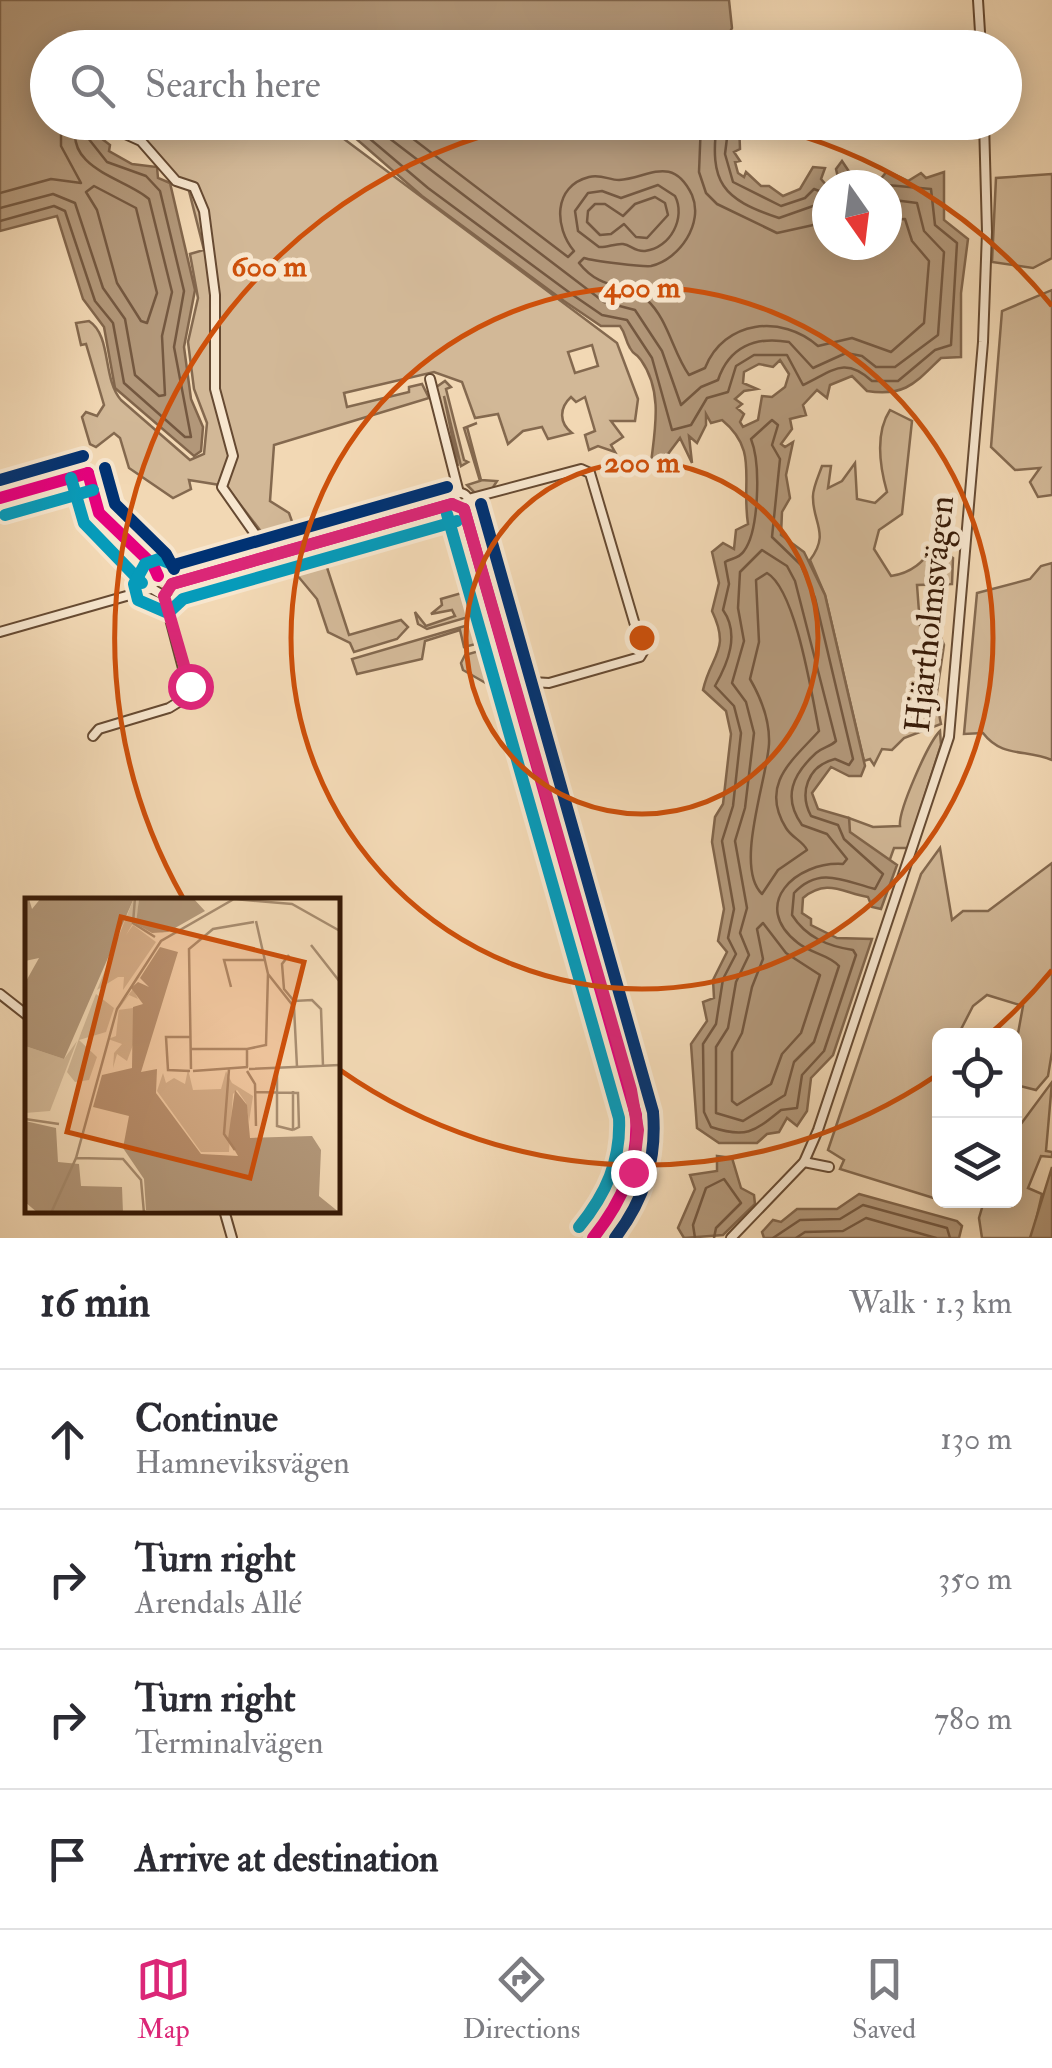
<!DOCTYPE html>
<meta charset="utf-8">
<style>
body{margin:0;font-family:"IM FELL Double Pica",serif;background:#f7f7f7;color:#2b2b33}
.controls{position:absolute;right:30px;bottom:30px;display:grid;overflow:hidden;border-radius:15px;box-shadow:0 5px 25px #0003}
.controls button{width:90px;height:90px;display:grid;place-items:center;padding:0;border:0;border-bottom:2px solid #e1e1e2;background:#fff;color:#2b2b33;font:50px sans-serif}
.compass{position:absolute;left:812px;top:170px;width:90px;height:90px;border-radius:50%;background:#fff;box-shadow:0 5px 25px #0003;rotate:166deg}
.stop{position:absolute;width:30px;height:30px;margin:-22px;border:8px solid #db2777;border-radius:50%;background:#fff}
.stop.end{background:#db2777;border-color:#fff;box-shadow:0 2px 10px #0008}
.list{margin:0;padding:0;list-style:none}
h2{display:flex;justify-content:space-between;align-items:center;height:130px;margin:0;padding:0 40px;font-size:42px}
h2 small{font-size:32px;font-weight:400;color:#7c7c81}
.list li{display:grid;grid-template-columns:65px 1fr auto;gap:30px;align-items:center;box-sizing:border-box;height:140px;padding:0 40px;border-top:2px solid #e1e1e2}
.list b{display:block;font-size:38px;white-space:nowrap}
.list p{margin:0;font-size:32px;white-space:nowrap;color:#7c7c81}
.list em{font-size:32px;font-style:normal;color:#7c7c81}
.icon{flex:none;width:55px;height:55px;fill:none;stroke:currentColor;stroke-width:2;stroke-linecap:round;stroke-linejoin:round}
.map{position:relative;flex:none;width:1052px;height:1238px;overflow:hidden}
.search{position:absolute;background:#fff;box-shadow:0 5px 25px #0003;left:30px;right:30px;top:30px;height:110px;display:flex;align-items:center;gap:25px;box-sizing:border-box;padding:0 35px;border-radius:55px;color:#7c7c81;font-size:38px}
.sheet{height:690px;background:#fff}
nav{display:flex;justify-content:space-around;align-items:center;box-sizing:border-box;height:140px;border-top:2px solid #e1e1e2;background:#fff;font-size:28px;color:#7c7c81}
nav a{display:grid;justify-items:center;gap:5px}
nav .on{color:#db2777}
.map>svg:first-child{display:block}
</style>
<div class="map">
<svg width="1052" height="1238" viewBox="0 0 1052 1238">
<rect width="100%" height="100%" fill="#f2d8b4"/>
<filter id="stains"><feTurbulence type="fractalNoise" baseFrequency=".002" numOctaves="4"/><feColorMatrix values="0 0 0 0 .2 0 0 0 0 .09 0 0 0 0 .02 0 0 0 .5 -.17"/></filter>
<radialGradient id="worn" r=".72"><stop offset=".6" stop-color="#630" stop-opacity="0"/><stop offset="1" stop-color="#630" stop-opacity=".3"/></radialGradient>
<g fill="#d2b897" stroke="#84694f" stroke-width="2.5" fill-rule="evenodd">
<path d="M145 123H319L336 133 617 343 638 399 635 421H611L623 437 611 445 615 452 598 446 589 450 585 435 595 431 585 397 576 402 571 397C559 408 559 423 572 433L548 439 542 427 523 431 508 444 498 414 475 418 462 382 434 372 344 393 347 407 409 392V387L422 384 429 398 274 445 270 501 289 513 295 530 266 538 226 486 189 480 191 489 173 498 129 468 120 438 114 433 96 447 90 444 82 417 86 412 97 416 104 405 86 344 81 345 76 323 89 321C112 336 102 378 121 400L190 460 204 454 207 423 194 389 188 342 198 298 190 254 204 250 188 187 176 185 138 137ZM592 345 598 366 575 373 568 352Z"/>
<path d="M1052 174V258L1033 268 992 262 996 178Z"/>
<path d="M1052 290V495L1038 497 1030 482 1040 468 1015 470 991 447 1002 311Z"/>
<path d="M445 381 451 387 446 389 464 460 468 462 461 466 444 396 458 466 435 388Z"/>
<path d="M890 410 912 421 902 514 879 530 874 549 891 576C913 573 923 561 937 545L953 558 952 584 917 585 920 625 936 626 944 645 936 699 941 724 904 738 892 750 882 749 874 765 870 759 864 761 825 595 810 560C830 534 813 523 813 498 812 489 819 475 822 466H831L828 488 842 481 855 463 857 499 875 503 887 492C880 467 875 433 890 410Z"/>
<path d="M477 423 467 427 481 480 497 481 492 489 475 493 467 485 480 481 464 428Z"/>
<path d="M480 502 493 544 488 546 497 572 494 578 474 508Z"/>
<path d="M444 511 460 515 488 602 479 614 427 629 418 624 415 612 426 626 455 616 452 610 431 614 442 605 441 599 476 589 454 513 430 522V515Z"/>
<path d="M320 546 349 635 401 620 408 627 397 639 354 652 350 643 328 632 317 599 282 557Z"/>
<path d="M1052 563V760C1026 749 1002 758 983 733L964 734 977 593 1030 579 1041 566Z"/>
<path d="M485 625 493 632 488 641 464 647 460 630 425 641 422 659 357 674 352 659 465 626Z"/>
<path d="M493 647 500 650 505 666 501 671 507 672 519 726 508 729 496 689 463 670 461 663 465 655Z"/>
<path d="M940 731 941 745 908 848H894L889 862 849 832V818L873 827 900 826C898 811 928 743 940 731Z"/>
<path d="M560 795 564 798 589 910 556 800Z"/>
<path d="M541 813 548 815 582 933 578 942Z"/>
<path d="M940 848 952 920 963 911H988L1052 863V1052L1048 1076 1036 1090 1016 1085 1015 1091V1050L1023 1006 987 995 973 1006 958 1035 940 1036V1200L840 1169 844 1160 828 1150 921 874Z"/>
<path d="M623 1025 635 1035 626 1034C640 1088 657 1135 636 1189L642 1120 619 1031Z"/>
<path d="M1052 1082 1046 1151 1052 1152V1157L1041 1156 1028 1188 1042 1194 1033 1233 1030 1238H982L979 1218 984 1201 1014 1200 1015 1132Z"/>
</g>
<g fill="#b29779" stroke="#81654b" stroke-width="2.5" fill-rule="evenodd">
<path d="M0 0H729L732 28 721 48H48V122L100 123 97 135 110 145 109 151 132 164 157 167 158 178 170 183 195 290 184 347 191 399 203 427 201 451 194 456 115 388 104 327 83 299 57 216 0 231Z"/>
<path d="M338 123H739L740 149 734 152 740 161 735 162 738 173 744 177 746 172 761 186H769L783 196 800 189 813 167 825 168 821 179 827 186V245H887V185H876L887 171 908 181 921 173 926 178 944 172V220L968 239 961 293V357L941 358C916 382 906 397 867 391L852 376 830 385 827 398 817 390 803 405 806 415 790 419 792 429 781 444 785 447 793 442 786 475 790 498 782 512 781 535 804 552 825 595 865 766 861 776H849L831 767 812 793 818 809 849 818 850 832 897 865 881 909 872 907 868 897C843 893 827 878 803 898L802 913 811 919V925L837 938 872 939 833 1055 811 1078 807 1111 797 1126 787 1118 779 1132 767 1134 757 1143H719L697 1128 691 1044 707 1021 703 1002 714 998 713 980 727 952 718 941 724 909 712 842 715 817 723 804 731 734 726 711 703 690C711 654 731 651 712 611L719 583 712 552 723 543 734 549 736 530 748 524C741 479 759 450 722 420L711 423 706 414V425L697 443 689 436 692 463 680 438 659 466 651 463C655 429 663 391 641 360 635 351 635 357 630 348 625 340 626 334 620 326H601L564 301 422 196ZM780 360 789 374 785 387 772 397 762 396 758 420 743 427 740 422 744 414 737 408 742 404 735 399 744 391 757 389 743 383 744 372 759 364 773 367Z"/>
<path d="M842 161 850 173 874 185H828L839 182 836 169Z"/>
<path d="M717 1156 732 1158 741 1188 754 1195 755 1204 723 1235 684 1238 678 1228 695 1189 690 1175 717 1171Z"/>
<path d="M1052 1167V1238H1030Z"/>
<path d="M859 1194 957 1221 962 1226 959 1238H764L762 1232 773 1220 781 1222 797 1209H837Z"/>
</g>
<g fill="none" stroke-linecap="round" stroke-linejoin="round">
<g stroke="#745840" stroke-width="2.5">
<path d="M350 122 428 188 570 293 602 315 627 320 652 358 672 430 691 425 707 398 728 392 736 366 754 355H787L803 385C833 371 844 356 872 381H898L935 350 951 345 957 243 935 225 931 189 887 185"/>
<path d="M368 122 604 302 635 310 662 351 681 405 701 387 718 380C729 347 755 336 789 342L813 368 846 353 862 356 876 367H895L938 335 944 252 924 231 917 203 894 200 887 204"/>
<path d="M391 122 568 257 574 251C554 227 553 186 589 177 601 174 609 180 619 180 647 179 672 153 692 195 704 223 680 259 651 266 643 267 593 261 584 258L579 263C602 292 626 282 647 300 668 319 673 353 689 375L705 368C724 320 782 314 818 346L852 338 891 352 924 323 929 261 912 241 905 219 887 220"/>
<path d="M701 122 699 172 706 193 717 204 777 233 827 222"/>
<path d="M717 122C709 183 722 199 779 218L816 205 827 207"/>
<path d="M729 122 725 154 733 182 781 206 805 198 814 189 827 194"/>
<path d="M658 185 675 196C686 217 671 248 645 251 635 252 631 245 623 244 616 243 606 248 599 247L578 231 575 211 588 193 602 191 621 198Z"/>
<path d="M94 186 136 208 157 293 147 323 141 321 117 283 97 210 86 192Z"/>
<path d="M0 193 51 179 81 183 61 146V122"/>
<path d="M655 197 665 203 668 215 647 238 636 237 624 224 611 234 600 235 587 222 588 211 595 204H605L623 216 635 204Z"/>
<path d="M0 208 53 194 75 203 103 288 125 319 135 375 159 396 165 395 162 336 172 292 149 199C126 178 63 169 77 122"/>
<path d="M0 221 54 206 65 211 95 301 113 323 124 383 185 437H191L174 347 184 291 160 191 146 176 107 162 88 138 91 122"/>
<path d="M772 420 778 425 772 445 780 459 772 537 801 565 815 598 853 759 849 765 835 759C807 766 799 793 811 816L838 825 844 839 883 874 875 889C846 882 820 865 794 893L792 915C806 937 827 946 853 950L856 955 824 1051 802 1075 797 1108 781 1110C755 1131 747 1139 711 1127L704 1112 703 1044 716 1024 723 979 736 954 728 938 734 909 722 841 733 806 741 733 734 706 715 686C728 663 740 634 723 610L729 584 725 562C731 558 739 559 744 551 759 531 761 464 751 439Z"/>
<path d="M762 550 787 566 795 581 836 741C830 747 823 747 816 753 793 774 782 797 802 825L827 834 847 859 843 864C796 861 749 905 798 943 810 953 830 955 839 966L814 1042 794 1062 785 1095 743 1121 716 1113V1047L728 1028 736 982 749 955 740 933 747 908 735 841 745 808 754 733 746 702 732 683 744 641 738 608 740 572Z"/>
<path d="M767 573C796 590 812 696 819 731 793 760 759 784 786 828 792 838 803 841 807 850L778 870 762 894C734 867 767 780 769 744 770 721 761 698 750 679L759 642 756 580Z"/>
<path d="M763 923 786 953 820 975 801 1033 782 1054 771 1084 737 1105 732 1101V1052L742 1033 752 987 763 959 757 929Z"/>
<path d="M695 1238 693 1225 706 1188 724 1179 741 1203 716 1228 714 1238"/>
<path d="M773 1238 800 1220 840 1219 863 1205 947 1228 950 1238"/>
<path d="M796 1238 805 1232 843 1231 866 1218 936 1238"/>
</g>
<g stroke="#664a32" stroke-width="12">
<g id="street">
<path d="M978 0 981 48"/>
<path d="M121 132 141 141 176 181 194 187 204 211 215 295V389L233 456 222 487 255 534 260 559"/>
<path d="M430 379 459 493"/>
<circle cx="460" cy="501" r="8"/>
<path d="M468 499 581 469 590 473 643 652 640 657 549 683 515 681"/>
<path d="M464 509 636 1115C642 1164 624 1201 593 1238"/>
<path d="M172 584 158 576 151 588 164 596 172 584 452 504"/>
<path d="M0 632 151 589"/>
<path d="M93 736 99 729 169 708 190 695 164 596"/>
<path d="M0 994 28 1016"/>
<path d="M804 1162 829 1167"/>
<path d="M224 1210 232 1238"/>
<path d="M731 1238 804 1162 818 1130 949 737 983 342 987 232 984 122"/>
</g>
</g>
<use href="#street" stroke="#f7e6ce" stroke-width="8"/>
<g stroke="#f7e6ce" stroke-width="20">
<g id="bus-1">
<path d="M88 473 99 513 153 565 158 576"/>
<path d="M0 498 88 473"/>
<path d="M464 509 636 1115C639 1164 623 1200 593 1238"/>
<path d="M172 584 452 504"/>
</g>
</g>
<g stroke="#f7e6ce" stroke-width="20">
<g id="bus-2">
<path d="M71 478 84 523 142 583"/>
<path d="M447 514 619 1118C621 1161 606 1194 579 1227"/>
<path d="M5 515 93 490"/>
<path d="M174 565 159 559 145 564 134 584 138 600 168 613 183 599 457 521"/>
</g>
</g>
<g stroke="#f7e6ce" stroke-width="20">
<g id="bus-3">
<path d="M105 468 115 504 166 554 174 569"/>
<path d="M0 480 83 456"/>
<path d="M481 504 653 1112C657 1160 644 1200 615 1238"/>
<path d="M174 565 447 487"/>
</g>
</g>
<use href="#bus-1" stroke="#e5007d" stroke-width="12"/>
<use href="#bus-2" stroke="#069bba" stroke-width="12"/>
<use href="#bus-3" stroke="#003273" stroke-width="12"/>
</g>
<g fill="none" stroke-linecap="round" stroke-linejoin="round">
<path stroke="#db2777" stroke-width="12" d="M190 686 164 596 172 584 452 504 464 509 631 1090 638 1130 633 1172"/>
</g>
<g fill="none" stroke="#cd500b" stroke-width="5">
<circle cx="642" cy="638" r="176"/>
<circle cx="642" cy="638" r="351"/>
<path d="M1052 970A527 527 0 0 1 991 1033M937 1075A527 527 0 0 1 340 1070M183 898A527 527 0 0 1 532 123M752 123A527 527 0 0 1 1052 306"/>
</g>
<g text-anchor="middle" dominant-baseline="central" stroke-width="10" stroke-linejoin="round" paint-order="stroke">
<g font-size="35" fill="#371a07" stroke="#f7e6ce">
<text transform="translate(930 614) rotate(-84)">Hjärtholmsvägen</text>
</g>
</g>
<g transform="translate(25 898)">
<rect width="315" height="315" fill="#f2d8b4"/>
<path d="M109 0H114L112 22 139 35 108 25 101 37 108 27 131 44 98 92 99 79H93L72 92ZM108 91 113 101 104 97 93 112 108 110V147L102 163 92 156 88 170 89 155 97 146 83 141 91 138 94 109ZM71 96 89 110 81 134 54 142 72 159 64 182 50 184 42 174 56 135ZM52 143 25 213 0 215V148L39 161ZM163 171 168 192 196 191 201 173 207 185 228 198 224 224 221 205 212 192 208 196 204 254H176L132 193 138 175 141 185 149 180 160 186Z" fill="#d2b897"/>
<path d="M0 0H14L4 1 7 11 16 0H109L39 161 0 148V85L14 60 0 63ZM114 0H168L180 13 143 34 127 35 111 26ZM135 49 153 54 116 174 132 171 131 195 176 256 213 258 203 241 210 192 222 207 225 240 287 238 296 252 294 298 315 315 121 312 119 281 98 250 104 218 68 209 77 177 107 170 108 109 118 106 106 90 113 84 124 89 115 80ZM0 223 31 230 33 264 54 266 56 288 97 289 98 315H13L0 304Z" fill="#b29779"/>
<path fill="none" stroke="#a78c6f" stroke-width="2.5" d="M110 0 108 25 130 39M286 47 315 84M264 57 257 66 259 91 269 103 287 102 296 111 298 168M243 76 269 109 272 169M206 89 199 62H239M165 139H141L143 172 165 173M165 151H222M222 169V151L241 147 243 76 231 23M252 170V228L268 232M166 171 164 51 188 31 229 24M204 171 199 236 210 252M224 171 315 167M168 173 223 169M222 173 230 186 231 228M268 193V232M230 194 273 195 274 229 268 232M0 221 34 226M51 260 98 261 116 282 119 315M26 315 51 260 92 111 136 43 209 1 267 6 315 33"/>
<path fill="#cd500b" fill-opacity="0.15" stroke="#cd500b" stroke-width="5" d="M96 19 279 64 225 280 42 234Z"/>
<rect width="315" height="315" fill="none" stroke="#371a07" stroke-width="5"/>
</g>
<circle cx="642" cy="638" r="15" fill="#cd500b" stroke="#f7e6ce" stroke-width="5"/>
<g font-size="30" text-anchor="middle" font-weight="bold" fill="#cd500b" stroke="#f7e6ce" stroke-width="10" stroke-linejoin="round" paint-order="stroke">
<text x="269" y="276">600 m</text>
<text x="642" y="297">400 m</text>
<text x="642" y="472">200 m</text>
</g>
<rect width="100%" height="100%" filter="url(#stains)"/>
<rect width="100%" height="100%" fill="url(#worn)"/>
</svg>
<div class="controls">
<button><svg class="icon" aria-label="locate" viewBox="0 0 24 24"><circle cx="12" cy="12" r="6"/><path d="M12 2v4M12 18v4M2 12h4M18 12h4"/></svg></button>
<button><svg class="icon" aria-label="layers" viewBox="0 0 24 24"><path d="M12 4l9 5-9 5-9-5zM3 14l9 5 9-5"/></svg></button>
</div>
<svg class="compass" viewBox="-18 -18 36 36"><path d="M0-13l5 13h-10z" fill="#e53935"/><path d="M0 13l5-13h-10z" fill="#7c7c81"/></svg>
<div class="stop" style="left:190px;top:686px"></div>
<div class="stop end" style="left:633px;top:1172px"></div>
<div class="search"><svg class="icon" aria-label="search" viewBox="0 0 24 24"><circle cx="10" cy="10" r="6"/><path d="M15 15l6 6"/></svg>Search here</div>
</div>
<section class="sheet">
<h2>16 min<small>Walk · 1.3 km</small></h2>
<ul class="list">
<li><svg class="icon" aria-label="ahead" viewBox="0 0 24 24"><path d="M12 20V5M6 11l6-6 6 6"/></svg><div><b>Continue</b><p>Hamneviksvägen</p></div><em>130 m</em></li>
<li><svg class="icon" aria-label="right" viewBox="0 0 24 24"><path d="M7 20v-9h11M14 6l5 5-5 5"/></svg><div><b>Turn right</b><p>Arendals Allé</p></div><em>350 m</em></li>
<li><svg class="icon" aria-label="right" viewBox="0 0 24 24"><path d="M7 20v-9h11M14 6l5 5-5 5"/></svg><div><b>Turn right</b><p>Terminalvägen</p></div><em>780 m</em></li>
<li><svg class="icon" aria-label="arrive" viewBox="0 0 24 24"><path d="M6 21V4h12l-3 4 3 4H6"/></svg><div><b>Arrive at destination</b></div></li>
</ul>
</section>
<nav>
<a class="on"><svg class="icon" aria-label="map" viewBox="0 0 24 24"><path d="M3 6l6-2 6 2 6-2v14l-6 2-6-2-6 2zM9 4v14M15 6v14"/></svg>Map</a>
<a><svg class="icon" aria-label="directions" viewBox="0 0 24 24"><path d="M12 3l9 9-9 9-9-9zM9 14v-3h6M13 9l2 2-2 2"/></svg>Directions</a>
<a><svg class="icon" aria-label="saved" viewBox="0 0 24 24"><path d="M7 4h10v16l-5-4-5 4z"/></svg>Saved</a>
</nav>
